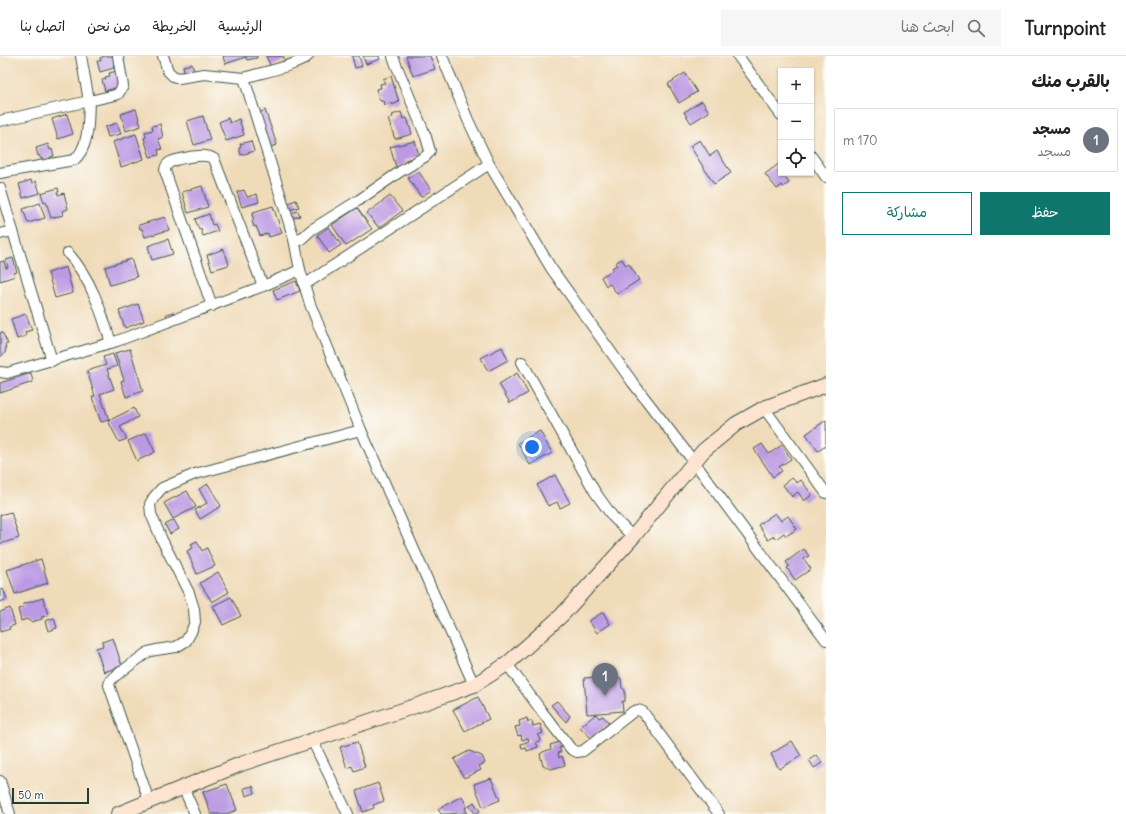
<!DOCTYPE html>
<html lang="ar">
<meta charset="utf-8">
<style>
body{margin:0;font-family:Delius,"Playpen Sans Arabic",sans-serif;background:#f6f6f6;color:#222;direction:rtl}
.controls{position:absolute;right:12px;top:12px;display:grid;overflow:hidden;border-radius:0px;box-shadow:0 1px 3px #0004}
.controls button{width:36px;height:36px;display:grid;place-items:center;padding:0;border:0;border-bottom:1px solid #e0e0e0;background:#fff;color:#222;font:20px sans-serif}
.scale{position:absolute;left:12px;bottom:10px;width:77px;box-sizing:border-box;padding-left:4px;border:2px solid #1f3d34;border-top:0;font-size:11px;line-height:14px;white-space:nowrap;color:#1f3d34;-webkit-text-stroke:3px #fdfcf7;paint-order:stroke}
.you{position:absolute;left:532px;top:391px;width:14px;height:14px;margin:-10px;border:3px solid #fff;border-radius:50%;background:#1a73e8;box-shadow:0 0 0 6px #1a73e833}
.badge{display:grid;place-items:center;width:26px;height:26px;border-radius:50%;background:#0f766e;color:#fff;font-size:13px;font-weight:700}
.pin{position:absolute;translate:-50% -33px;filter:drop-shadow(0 1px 2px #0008)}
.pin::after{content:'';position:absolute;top:21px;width:14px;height:12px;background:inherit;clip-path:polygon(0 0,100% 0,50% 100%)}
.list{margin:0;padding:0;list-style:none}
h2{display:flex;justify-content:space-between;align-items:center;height:52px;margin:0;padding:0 16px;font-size:17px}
h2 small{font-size:13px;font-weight:400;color:#767676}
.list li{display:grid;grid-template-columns:26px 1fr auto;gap:12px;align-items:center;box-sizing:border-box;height:64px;margin:0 8px 8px;padding:0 8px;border:1px solid #e0e0e0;border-radius:0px}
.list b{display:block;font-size:15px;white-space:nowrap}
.list p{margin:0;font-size:13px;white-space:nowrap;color:#767676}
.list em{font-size:13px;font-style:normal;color:#767676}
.actions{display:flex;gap:8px;padding:12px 16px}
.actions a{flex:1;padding:9px 0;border:1px solid #0f766e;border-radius:0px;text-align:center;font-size:14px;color:#0f766e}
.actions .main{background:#0f766e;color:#fff}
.icon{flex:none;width:22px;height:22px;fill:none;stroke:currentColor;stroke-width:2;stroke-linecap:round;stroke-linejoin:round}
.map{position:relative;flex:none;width:826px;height:758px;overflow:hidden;direction:ltr}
header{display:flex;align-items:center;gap:24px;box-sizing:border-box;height:56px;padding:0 20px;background:#fff;border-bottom:1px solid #e0e0e0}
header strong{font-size:19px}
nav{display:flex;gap:22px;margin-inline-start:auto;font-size:14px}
.search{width:280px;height:36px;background:#f6f6f6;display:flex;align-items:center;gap:10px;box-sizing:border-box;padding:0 14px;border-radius:0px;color:#767676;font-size:15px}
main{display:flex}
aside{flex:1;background:#fff}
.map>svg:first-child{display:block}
</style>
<header>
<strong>Turnpoint</strong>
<div class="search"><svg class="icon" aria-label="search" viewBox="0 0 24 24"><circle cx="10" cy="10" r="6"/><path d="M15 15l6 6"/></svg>ابحث هنا</div>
<nav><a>الرئيسية</a><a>الخريطة</a><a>من نحن</a><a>اتصل بنا</a></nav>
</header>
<main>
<aside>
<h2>بالقرب منك<small></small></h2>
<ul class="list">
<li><span class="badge" style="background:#6b7280">1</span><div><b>مسجد</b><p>مسجد</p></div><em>170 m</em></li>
</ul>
<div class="actions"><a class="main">حفظ</a><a>مشاركة</a></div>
</aside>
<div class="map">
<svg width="826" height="758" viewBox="0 0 826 758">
<rect width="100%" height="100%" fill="#fdfcf7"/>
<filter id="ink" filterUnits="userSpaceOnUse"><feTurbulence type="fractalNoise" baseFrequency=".025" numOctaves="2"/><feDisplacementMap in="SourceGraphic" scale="8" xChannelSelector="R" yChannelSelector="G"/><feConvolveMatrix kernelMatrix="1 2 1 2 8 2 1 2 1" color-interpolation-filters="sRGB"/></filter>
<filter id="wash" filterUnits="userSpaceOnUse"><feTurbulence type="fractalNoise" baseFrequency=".012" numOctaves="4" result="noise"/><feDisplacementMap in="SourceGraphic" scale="16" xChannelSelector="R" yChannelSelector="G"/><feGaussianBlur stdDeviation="0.9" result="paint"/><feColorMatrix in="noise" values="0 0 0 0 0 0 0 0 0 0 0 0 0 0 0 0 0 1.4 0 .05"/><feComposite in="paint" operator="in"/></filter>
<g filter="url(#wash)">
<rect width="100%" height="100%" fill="#f0dbb9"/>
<g id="blocks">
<g fill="#bc9ae3">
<path d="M105 0H113L116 8 113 9 114 12 100 16 97 5H101L100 2Z"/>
<path d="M223 0H257V2L247 4 246 1 225 8Z"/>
<path d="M266 0H283L285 4 271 11Z"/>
<path d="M352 0H359L362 10 355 12Z"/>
<path d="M363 0H379L380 3 366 8Z"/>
<path d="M406 0H430L435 13 413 20Z"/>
<path d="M192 8 194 15 185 17 183 10Z"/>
<path d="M117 15 120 27H117L118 31 105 35 102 24 106 23 105 21 110 20 109 17Z"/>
<path d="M685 17 697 36 679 47 668 28Z"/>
<path d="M391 20 399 46 392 49 391 47 384 49 383 45H380L376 33 381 32 380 28 385 27 383 23Z"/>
<path d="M702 45 709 56 691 67 684 56Z"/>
<path d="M136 53 141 70 126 75 121 58Z"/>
<path d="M265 54 277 89 270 91 259 57Z"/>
<path d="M401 56 403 63 407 62 412 78 395 83 388 63 393 61 392 59Z"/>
<path d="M67 58 73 78 58 83 52 63Z"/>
<path d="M203 60 210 84 194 89 187 65Z"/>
<path d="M228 62 230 67 239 63 244 79 226 85 219 66Z"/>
<path d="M117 67 121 78 108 81 105 71Z"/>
<path d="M160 68 163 81 158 83 162 93 158 94 159 99 150 101 144 82 146 81 145 76 153 74 152 70Z"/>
<path d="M136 78 144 103 121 111 113 86Z"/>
<path d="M700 84 710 100 717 95 731 117 714 128 690 90Z"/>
<path d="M251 85 254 95 241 99 239 92 241 91 240 88Z"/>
<path d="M415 85 419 100 405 104 406 108 396 111 390 91Z"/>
<path d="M48 88 50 94 52 93 54 100 50 101V104L44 106 43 103H41L39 99 38 100 36 92Z"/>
<path d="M780 107 781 117H784L782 118 789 127 783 131 782 129 777 133 765 118Z"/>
<path d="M419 116 431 134 421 141 408 122Z"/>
<path d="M31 124 32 127 36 125 40 137 23 142 19 128Z"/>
<path d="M202 130 208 151 188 157 182 136Z"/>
<path d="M58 132 59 136H57L58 139 64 137 68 153 62 155 63 159 51 162 46 145 44 146 41 137Z"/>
<path d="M244 134 247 141 257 138 259 146 242 151 237 136Z"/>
<path d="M390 140 402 155 379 172 367 157Z"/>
<path d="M296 144 299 151 290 154 288 147Z"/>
<path d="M40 147 45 162 28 167 23 153Z"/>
<path d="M273 150 282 177 269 181 268 177 260 180 256 170 254 171 252 165 254 164 252 159 254 158 253 156Z"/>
<path d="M357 152 372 173 346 190 332 169Z"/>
<path d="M298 155 300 160 293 162 291 157Z"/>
<path d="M209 158 212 169 215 168 218 175 203 180 201 173 199 174 195 163Z"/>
<path d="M165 161 169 174 145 181 142 173H140L139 169Z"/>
<path d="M329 171 341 189 329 197 317 179Z"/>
<path d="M168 183 173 198 152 204 148 190Z"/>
<path d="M224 193 229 209 212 214 207 199Z"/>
<path d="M13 202 17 216 14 217 15 220 0 225V206L4 205 6 212 8 211 6 204Z"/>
<path d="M131 203 137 221 110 229 105 211Z"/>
<path d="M622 203 626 210 629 208 639 224 617 238 610 228 606 230 601 221 613 214 612 212 617 209 615 207Z"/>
<path d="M66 211 73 237 55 242 48 217Z"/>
<path d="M296 225 300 235 277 244 273 234Z"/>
<path d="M138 248 144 265 125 272 119 255Z"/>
<path d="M174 256 175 261 168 263 166 258Z"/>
<path d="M26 258 32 274 25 276 26 280 17 283 11 263Z"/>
<path d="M2 276 8 288H5L6 293 5 297 0 301V277Z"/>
<path d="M502 291 508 304 488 315 481 302Z"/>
<path d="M130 293 143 335 126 341 121 325 124 324 115 297Z"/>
<path d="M113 298 117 310 107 313 114 333 100 338 109 364 101 366 92 341 95 340 87 315 106 309 103 301Z"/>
<path d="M31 317 33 326 0 337V327Z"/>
<path d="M517 317 528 337 510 347 499 328Z"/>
<path d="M134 352 138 361 120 371 127 383 119 386 108 365Z"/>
<path d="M826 364V390L818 395 806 378Z"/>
<path d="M540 375 552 397 530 409 518 387Z"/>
<path d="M146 377 155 396 137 405 128 385Z"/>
<path d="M762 388 769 398 782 389 791 403 779 411 782 415 773 421 754 393Z"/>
<path d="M555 419 570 447 560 452 557 446 548 450 537 429Z"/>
<path d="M792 422 797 427 801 424 812 439 804 445 798 436 792 441 783 429Z"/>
<path d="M208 428 221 450 200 463 195 454 207 447 199 433Z"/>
<path d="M187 435 196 451 173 463 164 447Z"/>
<path d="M11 456 19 482 0 488V459Z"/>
<path d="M775 457 781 465 788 460 797 473 786 480 784 477 776 483 774 480 768 484 758 469Z"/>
<path d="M174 464 179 473 170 478 165 469Z"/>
<path d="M197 485 202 495 207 492 215 510 197 518 187 495 193 492 191 488Z"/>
<path d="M804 493 809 500 804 503 811 513 795 524 787 512 789 510 786 506Z"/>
<path d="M41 503 48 527 15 538 7 514Z"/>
<path d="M218 516 229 536 212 546 200 527Z"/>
<path d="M3 533 7 543 0 546V534Z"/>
<path d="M231 541 241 560 223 569 213 550Z"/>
<path d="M43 542 48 559 42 561V563L31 566 27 563 21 565 18 553 24 551 23 548Z"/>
<path d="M10 552 15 569 9 571 10 573 0 576V556Z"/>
<path d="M603 556 610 568 597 577 589 565Z"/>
<path d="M54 562 57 572 48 575 45 565Z"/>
<path d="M113 582 122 610 104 616 96 592 103 590 102 586Z"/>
<path d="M617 620 621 623 622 632 625 634V645H622L623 655 587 658 584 622Z"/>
<path d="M478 641 489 663 465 675 453 654Z"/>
<path d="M557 645 570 660 566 666 551 649Z"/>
<path d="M596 658 599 662 603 660 609 667 591 682 580 671Z"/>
<path d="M527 662 528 666 532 665 533 670 540 668 543 677 538 679 540 685 536 686 538 691 527 695 526 692 522 693 521 688 529 685 528 682 522 684 521 679 518 680 515 671 520 670 519 665Z"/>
<path d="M792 685 801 700 779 713 771 698Z"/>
<path d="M357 686 365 711 354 715 352 710 347 712 340 691Z"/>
<path d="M560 686 562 691 559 692 561 696 558 697 559 702 562 700 565 709 551 713 543 710 540 698 543 696 551 693 550 689Z"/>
<path d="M469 695 482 700 485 707 479 710 481 714 464 722 454 703Z"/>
<path d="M817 699 822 707 814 712 809 704Z"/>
<path d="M491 722 500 744 483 751 474 728Z"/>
<path d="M378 727 384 745 373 749 374 752 363 756 356 735Z"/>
<path d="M227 728 237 754 226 758H211L203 736Z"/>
<path d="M253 730 255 737 246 740 244 732Z"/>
<path d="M462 740 467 751 465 752 467 757 441 758 438 753Z"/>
<path d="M474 746 480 755 476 758 469 750Z"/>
</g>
</g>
</g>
<g filter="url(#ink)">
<use href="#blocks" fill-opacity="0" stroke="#3e5548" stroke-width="1"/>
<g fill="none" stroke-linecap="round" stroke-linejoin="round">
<g stroke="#3e5548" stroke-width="12">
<g id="street">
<path d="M163 0 168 15 173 20 179 22 204 18 244 22 294 183 300 214"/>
<path d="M442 0 468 64 489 108 551 212 633 327 694 406 826 584"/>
<path d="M738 0 781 59"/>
<path d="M244 22C258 17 298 10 308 0"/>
<path d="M0 65 89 45 81 0"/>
<path d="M811 100 826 121"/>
<path d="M0 117 74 104C90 91 88 63 89 45L115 39 118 38 123 30 118 0"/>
<path d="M0 132 52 305"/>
<path d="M0 178 13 175"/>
<path d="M294 183 300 184 311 174 359 144 401 115 426 100 430 95 426 81 393 1"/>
<path d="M68 197C91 223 101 254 111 287"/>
<path d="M304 229 489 108"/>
<path d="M212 250 165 115C165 111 166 109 169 107 174 103 198 99 205 100 208 100 211 101 214 103L263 230"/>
<path d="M522 306 595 436 613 461 633 481"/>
<path d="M0 316 7 317 117 285 263 230 300 214 310 248 361 374 474 629"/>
<path d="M764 352 826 437"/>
<path d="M507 608 543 657 571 693 577 696 583 695 634 655 638 654 643 656 719 758"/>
<path d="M312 684 348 758"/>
<path d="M0 725 10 758"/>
<path d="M183 731 195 758"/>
<path d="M149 745 109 629 110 625 114 621 148 596 156 594 176 591 186 585 191 576 195 566 194 553 189 537 162 484 151 458 150 448 154 441 162 432 195 418 361 374"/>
</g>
</g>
<g stroke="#3e5548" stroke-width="16">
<path id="secondary" d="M118 758 241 708 418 649 474 629 507 608 561 560 633 481 703 395 736 368 764 352 826 329"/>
</g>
<use href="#street" stroke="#fff" stroke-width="10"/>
<use href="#secondary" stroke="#fde4d0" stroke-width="14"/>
</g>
</g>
</svg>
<div class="controls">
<button>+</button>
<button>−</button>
<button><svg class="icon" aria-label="locate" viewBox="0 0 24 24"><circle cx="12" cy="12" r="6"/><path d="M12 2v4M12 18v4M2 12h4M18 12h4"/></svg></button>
</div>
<div class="scale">50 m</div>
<div class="you"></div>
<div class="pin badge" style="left:605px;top:640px;background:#6b7280">1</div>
</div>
</main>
